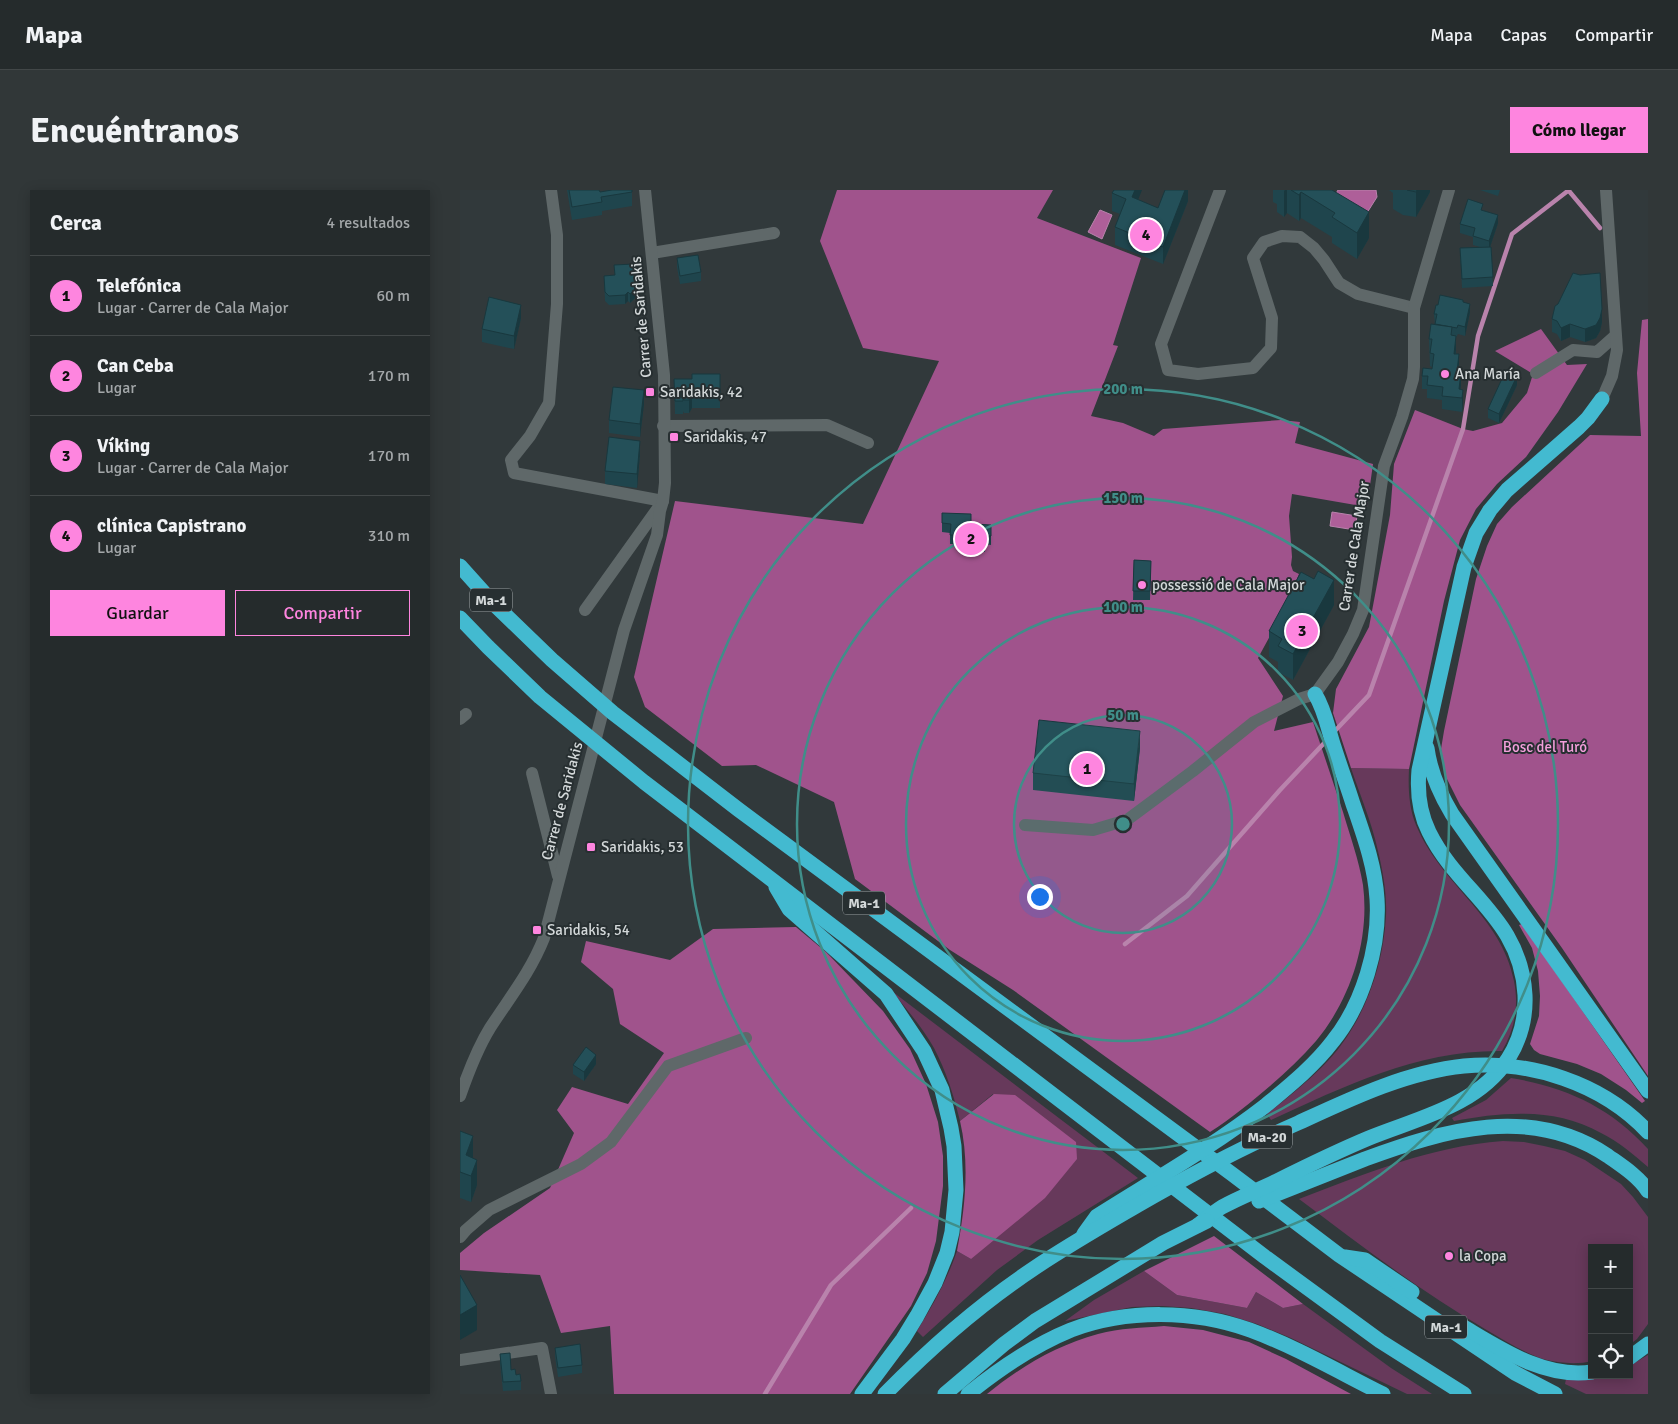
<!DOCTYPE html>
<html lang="es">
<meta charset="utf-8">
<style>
body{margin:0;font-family:Signika,sans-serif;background:#313738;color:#f1f3f6}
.controls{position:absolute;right:15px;bottom:15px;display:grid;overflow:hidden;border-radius:0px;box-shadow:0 2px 12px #0003}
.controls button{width:45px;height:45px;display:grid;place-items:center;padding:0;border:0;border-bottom:1px solid #424748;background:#252b2c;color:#f1f3f6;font:25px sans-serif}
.you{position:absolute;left:579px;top:706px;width:18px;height:18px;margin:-12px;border:4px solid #fff;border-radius:50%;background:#1a73e8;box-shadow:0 0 0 8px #1a73e833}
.badge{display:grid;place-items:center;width:32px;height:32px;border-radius:50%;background:#fe85df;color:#111;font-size:16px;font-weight:700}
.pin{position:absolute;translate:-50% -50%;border:2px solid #fff;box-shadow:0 1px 5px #0006}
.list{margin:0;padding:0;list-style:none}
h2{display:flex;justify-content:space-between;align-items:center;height:65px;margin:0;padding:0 20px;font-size:21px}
h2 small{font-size:16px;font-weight:400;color:#a3a7a9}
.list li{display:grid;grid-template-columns:32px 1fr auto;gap:15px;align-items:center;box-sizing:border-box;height:80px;padding:0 20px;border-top:1px solid #424748}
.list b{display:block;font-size:19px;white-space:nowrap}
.list p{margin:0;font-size:16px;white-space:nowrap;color:#a3a7a9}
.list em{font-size:16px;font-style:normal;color:#a3a7a9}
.actions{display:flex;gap:10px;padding:15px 20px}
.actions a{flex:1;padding:11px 0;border:1px solid #fe85df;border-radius:0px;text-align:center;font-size:18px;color:#fe85df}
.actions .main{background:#fe85df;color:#111}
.icon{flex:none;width:28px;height:28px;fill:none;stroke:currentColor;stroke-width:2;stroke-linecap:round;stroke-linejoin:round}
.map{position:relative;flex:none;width:1188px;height:1204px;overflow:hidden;border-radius:0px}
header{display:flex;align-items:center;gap:30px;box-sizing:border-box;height:70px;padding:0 25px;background:#252b2c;border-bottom:1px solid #424748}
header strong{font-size:24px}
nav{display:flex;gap:28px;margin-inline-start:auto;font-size:18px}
.intro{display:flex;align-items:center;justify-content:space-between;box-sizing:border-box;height:120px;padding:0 30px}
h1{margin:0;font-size:35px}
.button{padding:12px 22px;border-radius:0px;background:#fe85df;color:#111;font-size:18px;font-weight:700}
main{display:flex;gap:30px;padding:0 30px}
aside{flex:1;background:#252b2c;border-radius:0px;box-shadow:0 2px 12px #0003}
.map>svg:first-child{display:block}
</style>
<header>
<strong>Mapa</strong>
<nav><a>Mapa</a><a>Capas</a><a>Compartir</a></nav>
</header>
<div class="intro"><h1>Encuéntranos</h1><a class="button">Cómo llegar</a></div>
<main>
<aside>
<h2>Cerca<small>4 resultados</small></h2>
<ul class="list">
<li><span class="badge">1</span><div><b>Telefónica</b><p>Lugar · Carrer de Cala Major</p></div><em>60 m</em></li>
<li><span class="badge">2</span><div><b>Can Ceba</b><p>Lugar</p></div><em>170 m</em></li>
<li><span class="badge">3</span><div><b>Víking</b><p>Lugar · Carrer de Cala Major</p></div><em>170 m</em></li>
<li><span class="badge">4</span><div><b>clínica Capistrano</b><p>Lugar</p></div><em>310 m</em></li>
</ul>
<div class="actions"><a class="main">Guardar</a><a>Compartir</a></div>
</aside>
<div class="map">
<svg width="1188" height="1204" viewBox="0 0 1188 1204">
<rect width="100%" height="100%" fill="#31393b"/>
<g fill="#67395b">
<path d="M891 578 949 579C948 598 949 618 956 635 981 695 1041 725 1054 791 1059 816 1055 839 1042 861 958 860 885 896 811 930L807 924C826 909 845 894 862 877 902 838 923 780 926 726 927 704 923 682 918 661 912 633 900 605 891 578Z"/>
<path d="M433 802 678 988 578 1050 537 1080 463 1147 457 1141C473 1115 487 1090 497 1061L511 1069 533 904 500 931C494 906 486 881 474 858 463 838 447 820 433 802Z"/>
<path d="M1051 888C1106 897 1150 917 1188 959V977C1173 964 1159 952 1141 943 1095 917 1043 922 994 931L992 928 1026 910Z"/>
<path d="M1043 951 1064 952 1084 956 1105 961 1125 970 1161 994 1173 1007 1188 1027V1134L1177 1149 1169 1155V1058H1132V1171C1117 1175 1098 1173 1083 1169 1062 1162 1044 1150 1025 1139 960 1101 899 1054 839 1009 905 984 971 956 1043 951Z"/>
<path d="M684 1081 717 1105 787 1118 796 1102 823 1118 843 1114 931 1178 972 1204H947L831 1148 797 1134 765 1124 731 1118 702 1116 672 1117 605 1131 634 1110Z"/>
<path d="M1188 1165V1204H1126L1105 1194 1106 1189 1120 1190 1147 1185H1169V1176Z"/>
</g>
<g fill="#a0538c">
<path d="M377 0H593L577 28 681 68 653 155 658 156 631 226 663 233 694 246 703 239 821 230 840 232 835 253 913 274 907 317 832 304 829 326 832 367 831 375 833 381 839 384 823 422 798 468 823 506 814 541 853 532C863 562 873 592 883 622 890 646 899 670 903 695 910 749 891 809 856 851 842 867 827 881 810 896 791 912 772 928 750 942L553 800 490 760 395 689 374 612 296 575 262 576 185 517 174 487 215 311 403 334 479 171 403 158 360 51Z"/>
<path d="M1188 129V886L1102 758 1000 615 986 587 981 559 984 541 1016 389 1027 356 1037 334 1052 317 1130 245 1181 246 1177 183 1182 130Z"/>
<path d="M1081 139 1107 175 1127 174 1098 222 1066 267 1037 294 1016 319 1000 350 984 411 949 579 891 578 873 523 876 499 909 437 930 325 934 274 955 220 1003 239 1013 241 1042 233 1067 203 1073 184 1035 161Z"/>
<path d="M1062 734 1185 911 1182 913 1166 900 1141 884 1117 874 1080 864 1074 860 1070 854 1079 826 1080 806 1078 781 1072 758 1059 735Z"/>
<path d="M336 737 366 762 423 821 450 859 466 894 478 932 483 966V996L476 1051 467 1083 451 1116 390 1204H154L150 1136 101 1143 80 1085 0 1080V1063L24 1043 90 998 114 943 97 920 112 897 168 914 204 863 160 834 153 799 121 772 126 751 210 770 253 739Z"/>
<path d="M534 904 555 905 616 952 617 969 585 1008 511 1069 497 1061C505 1018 510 974 500 931Z"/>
<path d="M754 1046 843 1114 823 1118 796 1102 787 1118 717 1105 684 1081Z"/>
<path d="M704 1136 743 1140 789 1152 826 1169 891 1204H527C560 1177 597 1155 638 1144 660 1138 682 1138 704 1136Z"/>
</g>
<g fill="#ae5f99" stroke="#b983ac">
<path d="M878 0H916L917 7 905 26 874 7Z"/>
<path d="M640 20 652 25 642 49 628 42Z"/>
<path d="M872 322 897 326 895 340 870 336Z"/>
</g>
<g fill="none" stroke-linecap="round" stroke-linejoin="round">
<g stroke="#b983ac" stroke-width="4.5">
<path d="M1109 1 1140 38"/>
<path d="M872 544 909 505 1003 239 1018 146 1052 44 1109 0"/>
<path d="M665 754 727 706 820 600 867 550"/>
<path d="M305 1204 371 1095 451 1018"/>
</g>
<g stroke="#5f6869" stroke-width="12">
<path d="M91 0 97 45V114L89 213 70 246 51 270 54 283 203 311 125 420"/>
<path d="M760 0 701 154 708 180 738 184 793 178 811 158 812 128 793 68 804 52 822 46 840 47 854 58 864 70 879 93 898 104 954 118"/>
<path d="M192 63 314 43"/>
<path d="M1076 183 1113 160 1137 162 1155 146"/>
<path d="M1142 209 1152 186 1157 160 1146 0"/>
<path d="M203 236 367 235 408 253"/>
<path d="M0 529 6 524"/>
<path d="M72 583 98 686"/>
<path d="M565 635 633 640 667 630 733 581 794 532 839 509 855 504 878 472 893 444 903 420 924 276 942 227 953 189 954 177V118L989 0"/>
<path d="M0 906C8 883 17 859 30 838 50 807 70 783 84 748L164 440 197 345 200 321 203 311 205 293 204 185 185 0"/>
<path d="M0 1047 6 1040 29 1020 121 974 151 952 208 876 286 848"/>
<path d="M0 1170 82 1158 91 1204"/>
</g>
<g stroke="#43bad0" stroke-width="15">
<path d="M0 376 35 415 92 470 153 523 279 620 772 984 879 1065 1055 1183 1095 1204"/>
<path d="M0 428 28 457 80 507 184 592 805 1067 920 1151 1004 1204"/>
<path d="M967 558C970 581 980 604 992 624L1188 901"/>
<path d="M316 697 329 719 426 804 464 861 482 900 491 938 494 956 496 1000 492 1042 487 1063 475 1093 457 1126 443 1149 402 1204"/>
<path d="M799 1011C834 997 869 983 905 969 984 940 1071 914 1148 966 1162 976 1178 986 1188 1001"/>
<path d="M738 1035C746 1029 754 1022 762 1017 780 1007 799 1000 817 991 847 976 878 961 909 948 958 928 1017 916 1048 869 1060 850 1066 828 1065 805 1061 728 999 703 969 642 959 622 957 602 959 580L1004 377 1016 343 1030 320 1047 300 1119 237 1128 228 1142 209"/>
<path d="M624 1044 637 1026C694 990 752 957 805 916 829 896 854 876 873 851 903 814 920 756 917 709 915 676 904 646 893 614 887 595 880 576 874 557 868 539 865 520 855 504"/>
<path d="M885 1067 905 1070 952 1102"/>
<path d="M1002 1136C1041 1159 1085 1189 1132 1182"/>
<path d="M1169 1168 1188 1154"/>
<path d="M425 1204C470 1158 519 1115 573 1079 607 1056 642 1036 678 1015 730 985 783 957 838 933 890 909 946 882 1004 876 1070 870 1142 893 1188 942"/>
<path d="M485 1204 544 1154 575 1131 703 1053 747 1031"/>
<path d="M508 1204C539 1179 574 1155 611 1140 667 1119 734 1120 790 1140 836 1157 879 1182 923 1204"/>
</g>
</g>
<g fill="#1f454d">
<path d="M107 0H139L140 2H172V16L142 21V25L112 30Z"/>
<path d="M728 0V11L703 74 655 55V37L660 24 652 21V3L678 10 698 18Z"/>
<path d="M813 0H872L909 48 897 69 872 53V47L841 28 839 31 827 23 824 27 817 22V14L813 12Z"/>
<path d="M929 0H970V2L956 27 943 25 933 19V3Z"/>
<path d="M1020 0H1040L1038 6Z"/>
<path d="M1023 20 1038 33 1030 57 1033 96 1002 98 1000 58 1020 57 1013 55V47L1000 43V34Z"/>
<path d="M217 68 241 82V91L220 94 217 77Z"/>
<path d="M154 85 175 108 170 113 168 111 165 114 149 115 145 111 144 86Z"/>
<path d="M1003 112 1010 122 1005 146 998 144 996 147V164L1001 195 1000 199 1003 213 1002 222 982 219V210L967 208V199H962V186L972 179V177L970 176 969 149 975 135 974 124 978 115Z"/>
<path d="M61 128 54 159 22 152V139Z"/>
<path d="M1092 129 1142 132 1140 141 1136 148 1125 152 1110 147 1101 151 1097 144 1092 142Z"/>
<path d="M260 184V218H232L229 223H224L223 221V224H215L214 189H232Z"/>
<path d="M1057 195 1039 233 1028 228V219Z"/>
<path d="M184 214 180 247 149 243V230Z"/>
<path d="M180 264 177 298 145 294V281Z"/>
<path d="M482 333 531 335V355L525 354V362L505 361V354H490V343L482 342Z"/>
<path d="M674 370 691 371 690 410H673Z"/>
<path d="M854 389 874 415 833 490 818 482V472L809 467V441Z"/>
<path d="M680 558 674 611 573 600V583Z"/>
<path d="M136 874 124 891 113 884V875Z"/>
<path d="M0 941 13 968 17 995 11 1012 0 1008Z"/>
<path d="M95 1158 122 1175V1183L98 1187 95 1166Z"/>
<path d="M40 1164 51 1180 61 1191V1200L43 1201 40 1173Z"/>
</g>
<g fill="#19383e">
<path d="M675 0H682L672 25V7Z"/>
<path d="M725 0H728V11L703 74V57Z"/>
<path d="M825 0H827V23L824 27V1Z"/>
<path d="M957 0H970V2L956 27V2Z"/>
<path d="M841 2V28L839 31V5Z"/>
<path d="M909 22V48L897 69V43Z"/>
<path d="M1038 25V33L1029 60V51Z"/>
<path d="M175 99V108L170 113V104Z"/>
<path d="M168 102V111L165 114V105Z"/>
<path d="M1010 114V122L1005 146V137Z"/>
<path d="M61 115V128L54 159V146Z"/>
<path d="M1142 119V132L1140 141 1136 148 1125 152V139Z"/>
<path d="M1110 134V147L1101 151V138Z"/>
<path d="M996 146V159L994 177V164Z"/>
<path d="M999 164V177L997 194V181Z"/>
<path d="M1001 182V195L999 208V199Z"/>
<path d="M1057 186V195L1039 233V224Z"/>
<path d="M184 200V214L180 247V234Z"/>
<path d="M1003 200V213L1002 222V208Z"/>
<path d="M232 204V218L229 223V210Z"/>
<path d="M180 251V264L177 298V284Z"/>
<path d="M874 390V415L833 490V464Z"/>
<path d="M680 541V558L674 611V594Z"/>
<path d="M136 865V874L124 891V882Z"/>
<path d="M13 946V972L6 965Z"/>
<path d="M17 970V995L11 1012V986Z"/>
<path d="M17 1115V1140L0 1150V1125Z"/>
</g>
<g fill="#245059" stroke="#19383e">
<path d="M109 0H139L140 2 152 0H172V2L141 7 142 12 112 17Z"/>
<path d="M654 0H675L672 7 698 18 705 0H725L703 57 655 37 666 9 652 3Z"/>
<path d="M831 0H872L909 22 897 43 872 27 875 23 841 2 839 5Z"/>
<path d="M947 0H957L956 2Z"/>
<path d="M1008 9 1023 14 1021 20 1038 25 1029 51 1013 46 1015 38 1000 34Z"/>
<path d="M1031 57 1033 87 1002 89 1000 58Z"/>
<path d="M238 65 241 82 220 86 217 68Z"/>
<path d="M174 74 175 99 170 104 168 102 165 105 149 106 145 102 144 86 155 85 154 75Z"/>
<path d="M1113 83 1120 85 1140 83 1142 119 1140 128 1136 135 1125 139 1110 134 1101 138 1097 131 1092 129 1095 116 1098 114Z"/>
<path d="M980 105 1003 110V112L1010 114 1005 137 998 135 997 138 975 134 977 124H974L976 115H978Z"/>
<path d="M29 107 61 115 54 146 22 139Z"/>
<path d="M971 134 992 137 991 145 996 146 994 164H999L997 181 1001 182 999 199 1003 200 1002 208 982 206 983 197 967 195 968 186H962L963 178 972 179 974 164 970 163 972 149H969Z"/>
<path d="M1046 180 1057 186 1039 224 1028 219Z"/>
<path d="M232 184H260V205L232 204 229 210H224L223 208V211H215L214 189H232Z"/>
<path d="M153 197 184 200 180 234 149 230Z"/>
<path d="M149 247 180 251 177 284 145 281Z"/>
<path d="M482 323 511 324V334L531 335V346H525V353L505 352V345H490L491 334 482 333Z"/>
<path d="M674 370 691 371 690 401H673Z"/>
<path d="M858 381 874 390 833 464 818 456 822 449 809 441 841 382 854 389Z"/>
<path d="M579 530 680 541 674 594 573 583Z"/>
<path d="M126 857 136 865 124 882 113 875Z"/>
<path d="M0 941 13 946 6 965 17 970 11 986 0 982Z"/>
<path d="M0 1085 17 1115 0 1125Z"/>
<path d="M120 1154 122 1175 98 1178 95 1158Z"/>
<path d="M50 1163 51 1180 55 1179 56 1185 60 1184 61 1191 43 1192 40 1164Z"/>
</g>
<circle cx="663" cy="634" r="109" fill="#408e89" fill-opacity=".12"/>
<g fill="none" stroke="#408e89" stroke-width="2.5">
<circle cx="663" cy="634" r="109"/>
<circle cx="663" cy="634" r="217"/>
<circle cx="663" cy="634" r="326"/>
<circle cx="663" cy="634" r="435"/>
</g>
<g fill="#fe85df" stroke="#272f31" stroke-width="2">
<circle cx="985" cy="184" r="5"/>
<rect x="185" y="197" width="10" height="10" rx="2.5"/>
<rect x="209" y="242" width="10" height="10" rx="2.5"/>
<circle cx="682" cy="395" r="5"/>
<rect x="126" y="652" width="10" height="10" rx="2.5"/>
<rect x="72" y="735" width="10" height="10" rx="2.5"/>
<circle cx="989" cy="1066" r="5"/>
</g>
<g text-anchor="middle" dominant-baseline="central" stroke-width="4" stroke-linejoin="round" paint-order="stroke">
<g fill="#272f31" stroke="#9fa5a7" stroke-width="1">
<rect x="10" y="398.5" width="42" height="23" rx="4"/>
<rect x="383" y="701.5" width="42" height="23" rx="4"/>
<rect x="782" y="935.5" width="50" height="23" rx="4"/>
<rect x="965" y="1125.5" width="42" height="23" rx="4"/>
</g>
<g font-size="14" font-weight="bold" fill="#d3d8d9">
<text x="31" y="410">Ma-1</text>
<text x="404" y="713">Ma-1</text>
<text x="807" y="947">Ma-20</text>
<text x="986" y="1137">Ma-1</text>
</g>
<g font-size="15" fill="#d3d8d9" stroke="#272f31">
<text transform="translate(181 127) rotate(-95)">Carrer de Saridakis</text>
<text transform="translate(894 356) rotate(-81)">Carrer de Cala Major</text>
<text transform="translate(102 611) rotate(-75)">Carrer de Saridakis</text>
</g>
<g font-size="15" fill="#d3d8d9" stroke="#272f31" text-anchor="start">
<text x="995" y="184">Ana María</text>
<text x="200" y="202">Saridakis, 42</text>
<text x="224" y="247">Saridakis, 47</text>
<text x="692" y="395">possessió de Cala Major</text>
<text x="141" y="657">Saridakis, 53</text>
<text x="87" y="740">Saridakis, 54</text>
<text x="999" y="1066">la Copa</text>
</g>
<g font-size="15" fill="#f4a0dc" stroke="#272f31">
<text x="1085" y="557">Bosc del Turó</text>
</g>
</g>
<circle cx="663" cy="634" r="8" fill="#408e89" stroke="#272f31" stroke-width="2.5"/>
<g font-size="15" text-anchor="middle" font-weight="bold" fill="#408e89" stroke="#272f31" stroke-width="4" stroke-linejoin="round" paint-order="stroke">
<text x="663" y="204">200 m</text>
<text x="663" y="313">150 m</text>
<text x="663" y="422">100 m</text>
<text x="663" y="530">50 m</text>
</g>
</svg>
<div class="controls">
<button>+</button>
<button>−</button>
<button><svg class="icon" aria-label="locate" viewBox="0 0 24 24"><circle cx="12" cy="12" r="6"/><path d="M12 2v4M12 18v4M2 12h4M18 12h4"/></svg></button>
</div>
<div class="you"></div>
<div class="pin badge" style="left:627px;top:579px">1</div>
<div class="pin badge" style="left:511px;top:349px">2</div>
<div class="pin badge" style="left:842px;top:441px">3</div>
<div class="pin badge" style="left:686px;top:45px">4</div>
</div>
</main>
